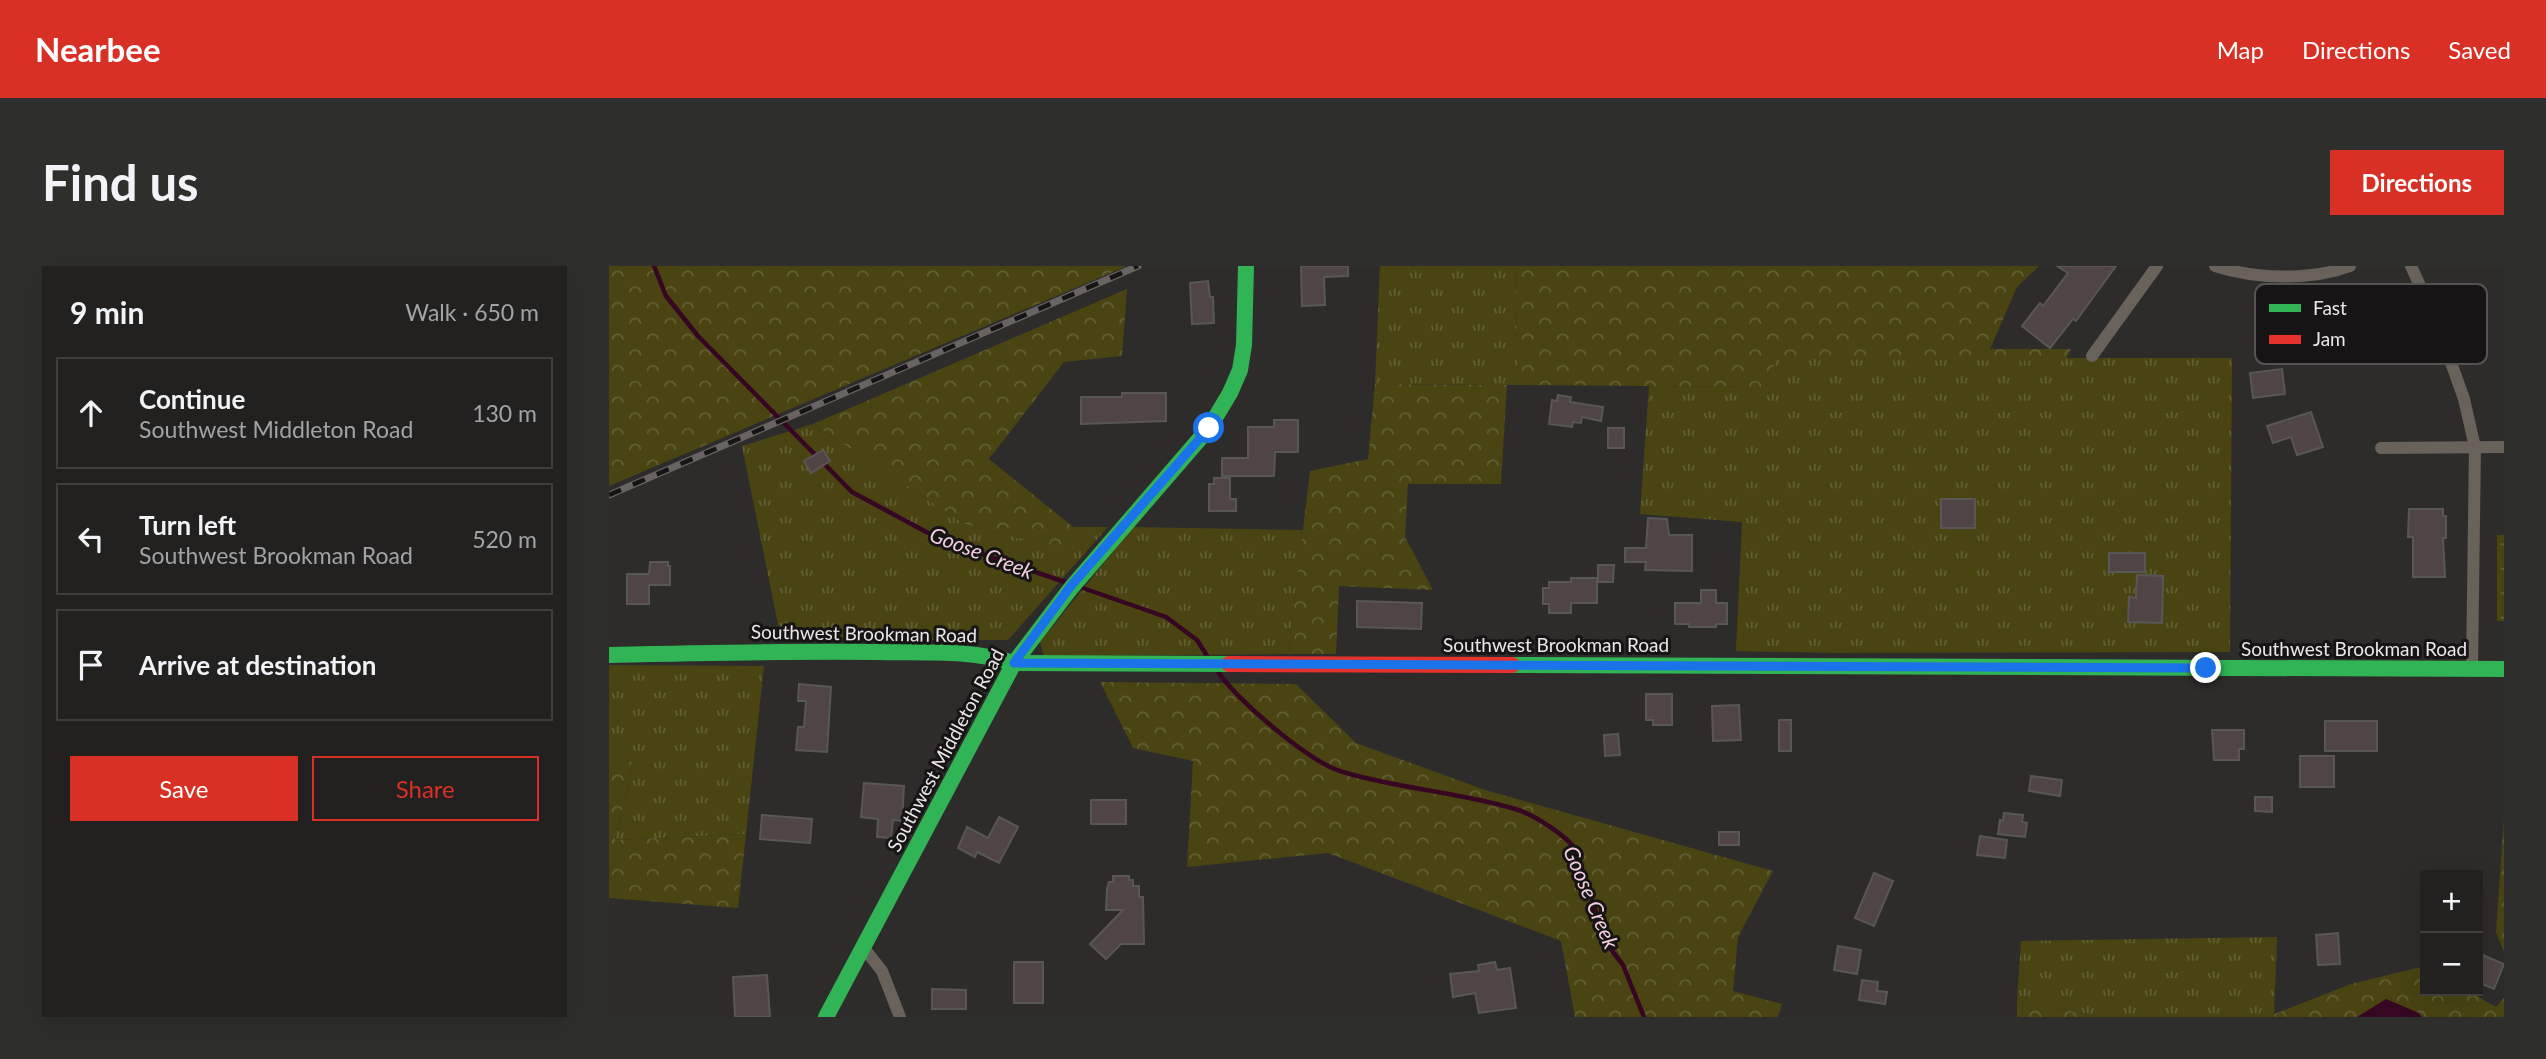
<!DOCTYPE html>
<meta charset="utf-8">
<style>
body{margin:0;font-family:Lato,sans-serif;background:#2e2e2d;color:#f1f3f6}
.controls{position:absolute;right:21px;bottom:21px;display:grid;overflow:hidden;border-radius:0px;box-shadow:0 7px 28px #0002}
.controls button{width:63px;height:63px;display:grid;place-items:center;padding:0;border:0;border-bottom:2px solid #3f3e3e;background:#222120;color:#f1f3f6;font:35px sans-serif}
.stop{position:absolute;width:21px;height:21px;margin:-16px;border:5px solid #1a73e8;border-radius:50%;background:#fff}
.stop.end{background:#1a73e8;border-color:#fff;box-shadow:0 2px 7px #0008}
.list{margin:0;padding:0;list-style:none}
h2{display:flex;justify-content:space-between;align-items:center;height:91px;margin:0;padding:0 28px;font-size:30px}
h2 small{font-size:23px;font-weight:400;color:#a2a3a5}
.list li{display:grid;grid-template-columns:46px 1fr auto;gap:21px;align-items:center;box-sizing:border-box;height:112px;margin:0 14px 14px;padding:0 14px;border:2px solid #3f3e3e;border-radius:0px}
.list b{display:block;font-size:26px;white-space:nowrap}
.list p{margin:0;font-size:23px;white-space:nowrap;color:#a2a3a5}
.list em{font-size:23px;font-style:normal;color:#a2a3a5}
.actions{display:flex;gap:14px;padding:21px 28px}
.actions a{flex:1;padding:16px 0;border:2px solid #d93025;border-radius:0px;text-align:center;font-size:24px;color:#d93025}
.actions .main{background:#d93025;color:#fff}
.icon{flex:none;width:38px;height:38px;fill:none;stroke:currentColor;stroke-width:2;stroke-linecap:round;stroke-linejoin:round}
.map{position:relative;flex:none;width:1895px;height:751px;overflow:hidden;border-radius:0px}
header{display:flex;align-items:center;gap:42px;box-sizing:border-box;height:98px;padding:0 35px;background:#d93025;color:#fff}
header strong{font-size:33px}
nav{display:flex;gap:38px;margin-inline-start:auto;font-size:24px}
.intro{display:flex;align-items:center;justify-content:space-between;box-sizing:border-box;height:168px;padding:0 42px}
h1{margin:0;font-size:49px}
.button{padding:18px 32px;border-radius:0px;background:#d93025;color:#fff;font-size:24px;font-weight:700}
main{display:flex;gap:42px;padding:0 42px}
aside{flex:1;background:#222120;border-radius:0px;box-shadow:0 7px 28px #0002}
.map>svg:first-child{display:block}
</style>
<header>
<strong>Nearbee</strong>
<nav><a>Map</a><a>Directions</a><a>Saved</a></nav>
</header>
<div class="intro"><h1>Find us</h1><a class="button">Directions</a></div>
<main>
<aside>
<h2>9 min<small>Walk · 650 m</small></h2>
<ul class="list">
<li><svg class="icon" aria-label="ahead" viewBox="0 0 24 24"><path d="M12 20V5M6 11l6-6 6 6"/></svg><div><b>Continue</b><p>Southwest Middleton Road</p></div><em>130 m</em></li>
<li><svg class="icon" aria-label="left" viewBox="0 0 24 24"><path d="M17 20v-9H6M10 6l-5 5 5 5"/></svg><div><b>Turn left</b><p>Southwest Brookman Road</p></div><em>520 m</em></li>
<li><svg class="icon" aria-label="arrive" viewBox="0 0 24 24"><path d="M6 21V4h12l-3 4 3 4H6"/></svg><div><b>Arrive at destination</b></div></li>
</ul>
<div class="actions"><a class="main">Save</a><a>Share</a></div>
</aside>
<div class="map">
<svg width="1895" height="751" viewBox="0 0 1895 751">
<defs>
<pattern id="grass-tufts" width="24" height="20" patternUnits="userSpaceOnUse" patternTransform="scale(1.75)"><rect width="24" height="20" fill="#494412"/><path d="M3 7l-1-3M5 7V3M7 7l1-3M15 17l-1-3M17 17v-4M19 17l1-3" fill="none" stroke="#635f34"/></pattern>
<pattern id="forest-crowns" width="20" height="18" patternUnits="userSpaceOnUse" patternTransform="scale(1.75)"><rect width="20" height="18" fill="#494412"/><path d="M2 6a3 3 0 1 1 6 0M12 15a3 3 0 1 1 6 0" fill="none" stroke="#635f34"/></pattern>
<pattern id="wetland-marsh" width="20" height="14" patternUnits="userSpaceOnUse" patternTransform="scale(1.75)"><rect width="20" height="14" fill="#494412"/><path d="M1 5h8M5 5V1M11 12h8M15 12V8" fill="none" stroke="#635f34"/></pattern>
</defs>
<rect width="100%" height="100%" fill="#2e2c2b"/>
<g fill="url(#grass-tufts)">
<path d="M771 0H906L909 119 766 118Z"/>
<path d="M1166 92H1623L1621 386 1226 387 1127 385 1133 256 1031 248 1040 120 1157 121Z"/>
<path d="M204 158 356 258 456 284 464 261H499L399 374 172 373 133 180Z"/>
<path d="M524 261 694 264 679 388 435 390 431 376Z"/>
<path d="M0 399 155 400 137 568 6 574 24 496 0 491Z"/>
<path d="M1668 671 1665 748 1658 751H1492L1408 735 1412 675Z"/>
</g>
<g fill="url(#forest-crowns)">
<path d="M0 0H518L0 220Z"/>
<path d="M906 0H1430L1408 21 1381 83H1462L1456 95 1167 93 1157 121 909 119Z"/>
<path d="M518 23 513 90 455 96 380 193 464 261 456 285 356 258 204 158Z"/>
<path d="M766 118 898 119 892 218H799L796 271 824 324 730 320 727 388H679L701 205 759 193Z"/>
<path d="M491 416 687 418 747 477 876 524 1164 605 1129 671 1124 725 1173 738 1169 751H966L952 675 719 587 578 601 584 495 524 482Z"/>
<path d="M0 491 24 496 6 574 137 568 129 642 0 632Z"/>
<path d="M1895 552V686L1887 666Z"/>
<path d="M1816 700V725H1859L1887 741 1895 732V751H1658L1742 718Z"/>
<path d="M1408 735 1492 751H1408Z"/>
</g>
<rect fill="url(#wetland-marsh)" x="1888" y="269" width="7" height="86"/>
<path fill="#370623" d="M1777 733 1810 747 1813 751H1748Z"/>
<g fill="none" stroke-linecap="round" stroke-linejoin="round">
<g stroke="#370623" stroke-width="4.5">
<path d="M45 0 57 30 89 70 243 226 334 275 459 317"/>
<path d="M471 321 557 351 588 374 600 393"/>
<path d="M607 403C625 432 701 497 734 506 790 523 850 526 906 543 924 548 957 569 967 584L997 677 1014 699 1035 751"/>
</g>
</g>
<g fill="#504445" stroke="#585756" stroke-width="2">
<path d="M692 0H739V10L715 11 716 39 693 40Z"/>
<path d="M1448 0H1507L1467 55 1464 53 1441 82 1413 60 1431 37 1434 40 1459 7Z"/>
<path d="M599 15 601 31H604L605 57 583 58 581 17Z"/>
<path d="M1673 103 1676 128 1644 132 1641 107Z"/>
<path d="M513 127H557V155L472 158V131H513Z"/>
<path d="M949 129 962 131 961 136 994 141 992 155 973 151 972 157 964 156 963 161 940 158 943 134 948 135Z"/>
<path d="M1702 146 1714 181 1688 189 1682 171 1664 177 1658 160Z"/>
<path d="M665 154H689V186H666L665 210H613V192H639V161H665Z"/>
<rect x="999" y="162" width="16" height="20"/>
<path d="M214 184 221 195 202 207 195 195Z"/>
<path d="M605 212H621V233H627V245H600V218H605Z"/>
<rect x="1332" y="233" width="34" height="29"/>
<path d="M1800 243H1834V250H1837V272H1834L1836 311H1804V271H1799Z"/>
<path d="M1039 252 1058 253 1060 269H1083V305L1036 304 1037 296H1016V282H1037Z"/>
<rect x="1500" y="287" width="36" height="19"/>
<path d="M41 296H59V300H61V319H40V338H18V308H40Z"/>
<path d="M989 299H1005L1004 316H989Z"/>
<path d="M1528 309 1554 310 1553 357 1519 356 1520 331 1527 332Z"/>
<path d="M962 312H988V337H962V347H940V338H934V322H940V316H962Z"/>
<path d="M1092 324H1107V337H1118V358H1107V361H1080V358H1066V337H1092Z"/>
<path d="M748 335 813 337 812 363 748 361Z"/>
<path d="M190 418 222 421 218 486 187 484 189 461H195L197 435H189Z"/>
<path d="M1037 428H1063V459H1044V454H1037Z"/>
<path d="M1130 439 1132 474 1104 475 1103 440Z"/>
<rect x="1170" y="454" width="12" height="31"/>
<rect x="1716" y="455" width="52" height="30"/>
<path d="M1603 464H1635V483H1630V494H1605Z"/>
<path d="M1009 468 1011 489 996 490 995 469Z"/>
<rect x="1691" y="490" width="34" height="31"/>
<path d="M1422 510 1453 514 1451 530 1420 525Z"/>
<path d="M255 517 295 520 293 555 284 554 282 572 268 571 269 553 252 551Z"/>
<path d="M1646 531H1663V546L1646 545Z"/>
<rect x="482" y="534" width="35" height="24"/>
<path d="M1395 547 1414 549 1413 556 1418 557 1416 571 1389 568 1391 554 1394 555Z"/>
<path d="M153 549 203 553 201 577 151 573Z"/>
<path d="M390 551 409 561 390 597 368 586 366 591 349 582 358 561 379 572Z"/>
<rect x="1110" y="566" width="20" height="13"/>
<path d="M1371 570 1398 574 1396 592 1368 589Z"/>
<path d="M1265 607 1284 615 1265 660 1246 652Z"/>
<path d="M504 610H520V614H524V620H530V631H534L535 678H512L497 693 481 678 514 644H497L498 623 500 616H504Z"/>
<path d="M1729 667 1731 698 1709 699 1707 669Z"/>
<path d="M1229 680 1252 684 1248 708 1225 704Z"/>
<path d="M1869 687 1895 698 1885 723 1869 716Z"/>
<rect x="405" y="696" width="29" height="41"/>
<path d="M886 696 888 704 901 702 907 742 870 747 866 727 844 731 841 708 870 705 869 699Z"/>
<path d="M158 709 161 751H126L124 711Z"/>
<path d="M1253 714 1269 716 1268 725 1278 726 1276 738 1250 734Z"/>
<path d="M323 723 357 724V743H323Z"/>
</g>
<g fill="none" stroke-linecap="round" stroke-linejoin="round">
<g stroke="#68625b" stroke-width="12">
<path d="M1606 0C1646 13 1702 15 1741 0"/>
<path d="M1802 0 1828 57 1855 133 1866 181 1863 403"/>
<path d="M1483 90 1548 0"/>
<path d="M1772 182 1895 181"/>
<path d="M254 681 273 705 291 751"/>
</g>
<g stroke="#30b455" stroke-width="16">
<path d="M0 389C89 387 178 385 267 386 312 387 362 383 405 397L620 398"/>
<path d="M903 399 1895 403"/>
<path d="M217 751 405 397 462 322 600 162 621 127 631 104 635 79 637 0"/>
</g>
<path stroke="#e5322d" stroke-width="16" d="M620 398 903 399"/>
<g stroke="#696461" stroke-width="7">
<path id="rail" d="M0 229 529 0"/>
</g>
<use href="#rail" stroke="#161414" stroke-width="4.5" stroke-dasharray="13" stroke-linecap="butt"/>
</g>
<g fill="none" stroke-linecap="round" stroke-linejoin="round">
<path stroke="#1a73e8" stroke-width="9" d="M600 162 461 321 405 397 1597 402"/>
</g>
<g text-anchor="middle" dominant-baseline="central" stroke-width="6" stroke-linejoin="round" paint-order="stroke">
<g font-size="19" fill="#eae8e7" stroke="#161414">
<text transform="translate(255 367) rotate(1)">Southwest Brookman Road</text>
<text x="947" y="378">Southwest Brookman Road</text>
<text x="1745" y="382">Southwest Brookman Road</text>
<text transform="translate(336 484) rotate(-62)">Southwest Middleton Road</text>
</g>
<g font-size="21" font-style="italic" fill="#f5cfdf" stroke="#161414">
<text transform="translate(373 286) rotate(21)">Goose Creek</text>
<text transform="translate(983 631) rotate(67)">Goose Creek</text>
</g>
</g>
<rect x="1646" y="18" width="232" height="80" rx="10" fill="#161414" stroke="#565453" stroke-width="2"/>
<rect x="1660" y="38" width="32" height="8" fill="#30b455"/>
<rect x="1660" y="69" width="32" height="9" fill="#e5322d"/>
<g font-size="19" fill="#eae8e7">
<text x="1704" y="49">Fast</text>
<text x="1704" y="80">Jam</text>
</g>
</svg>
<div class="controls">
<button>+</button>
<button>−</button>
</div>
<div class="stop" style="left:600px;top:162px"></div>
<div class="stop end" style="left:1597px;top:402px"></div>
</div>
</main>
